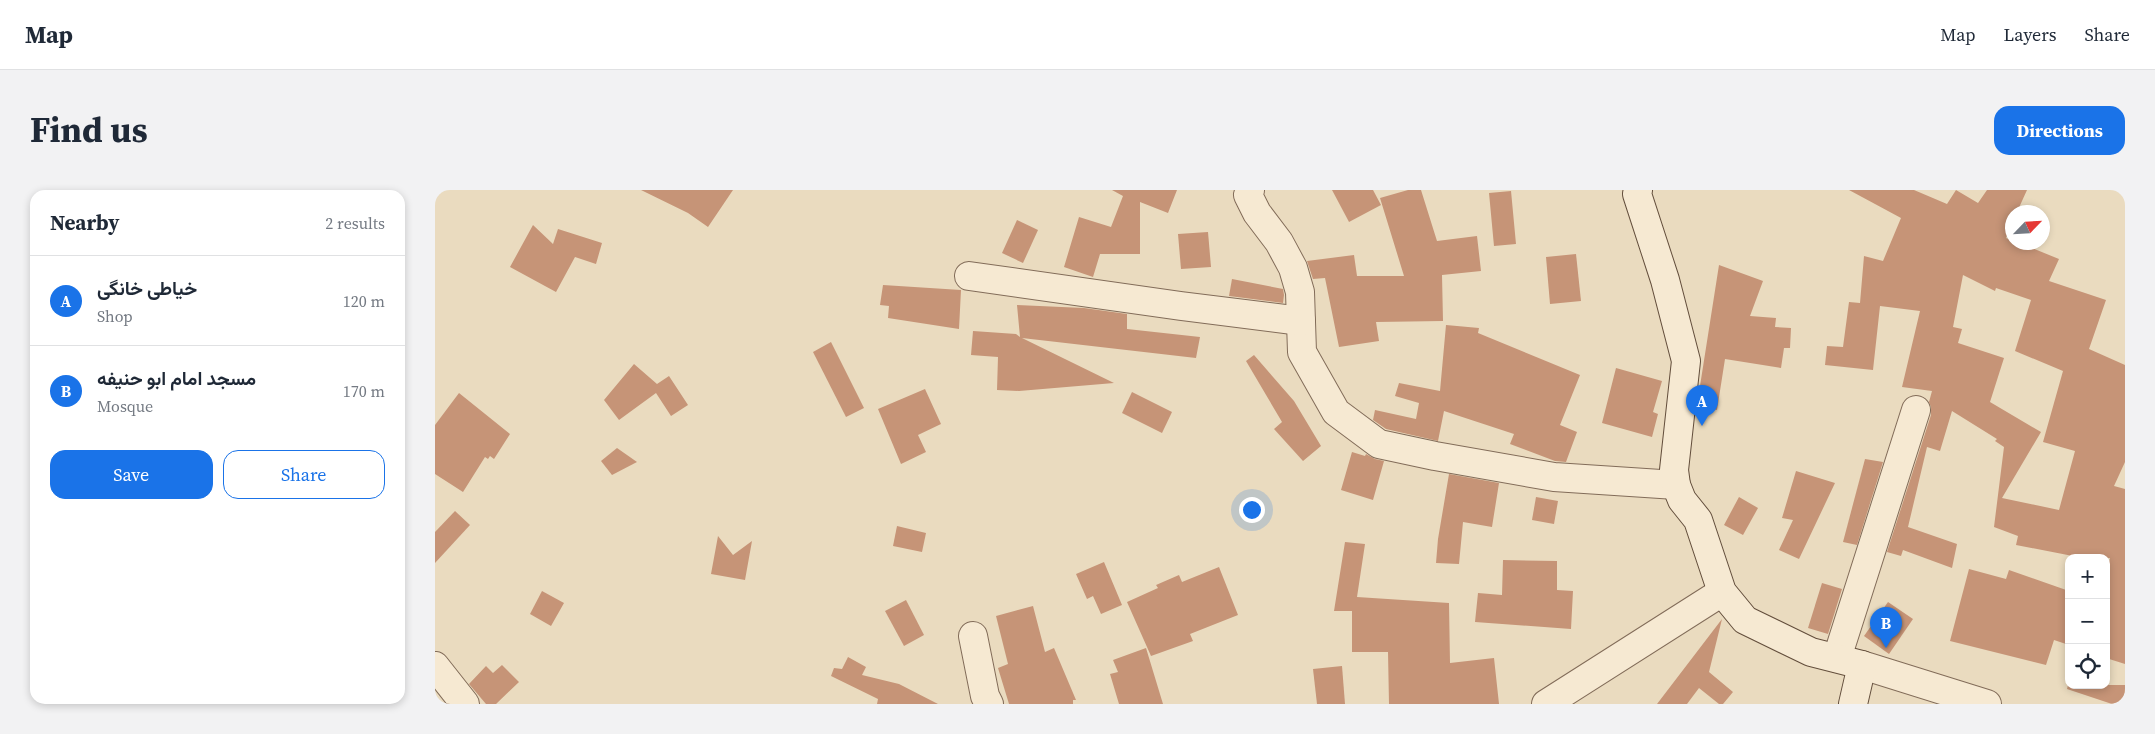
<!DOCTYPE html>
<meta charset="utf-8">
<style>
body{margin:0;font-family:"Source Serif 4",Vazirmatn,serif;background:#f2f2f3;color:#1f2937}
.controls{position:absolute;right:15px;bottom:15px;display:grid;overflow:hidden;border-radius:10px;box-shadow:0 2px 8px #0003}
.controls button{width:45px;height:45px;display:grid;place-items:center;padding:0;border:0;border-bottom:1px solid #e0e1e3;background:#fff;color:#1f2937;font:25px sans-serif}
.compass{position:absolute;left:1570px;top:15px;width:45px;height:45px;border-radius:50%;background:#fff;box-shadow:0 2px 8px #0003;rotate:65deg}
.you{position:absolute;left:816px;top:319px;width:18px;height:18px;margin:-12px;border:4px solid #fff;border-radius:50%;background:#1a73e8;box-shadow:0 0 0 8px #1a73e833}
.badge{display:grid;place-items:center;width:32px;height:32px;border-radius:50%;background:#1a73e8;color:#fff;font-size:16px;font-weight:700}
.pin{position:absolute;translate:-50% -41px;filter:drop-shadow(0 1px 2px #0008)}
.pin::after{content:'';position:absolute;top:26px;width:18px;height:15px;background:inherit;clip-path:polygon(0 0,100% 0,50% 100%)}
.list{margin:0;padding:0;list-style:none}
h2{display:flex;justify-content:space-between;align-items:center;height:65px;margin:0;padding:0 20px;font-size:21px}
h2 small{font-size:16px;font-weight:400;color:#747a83}
.list li{display:grid;grid-template-columns:32px 1fr auto;gap:15px;align-items:center;box-sizing:border-box;height:90px;padding:0 20px;border-top:1px solid #e0e1e3}
.list b{display:block;font-size:19px;white-space:nowrap}
.list p{margin:0;font-size:16px;white-space:nowrap;color:#747a83}
.list em{font-size:16px;font-style:normal;color:#747a83}
.actions{display:flex;gap:10px;padding:15px 20px}
.actions a{flex:1;padding:11px 0;border:1px solid #1a73e8;border-radius:15px;text-align:center;font-size:18px;color:#1a73e8}
.actions .main{background:#1a73e8;color:#fff}
.icon{flex:none;width:28px;height:28px;fill:none;stroke:currentColor;stroke-width:2;stroke-linecap:round;stroke-linejoin:round}
.map{position:relative;flex:none;width:1690px;height:514px;overflow:hidden;border-radius:15px}
header{display:flex;align-items:center;gap:30px;box-sizing:border-box;height:70px;padding:0 25px;background:#fff;border-bottom:1px solid #e0e1e3}
header strong{font-size:24px}
nav{display:flex;gap:28px;margin-inline-start:auto;font-size:18px}
.intro{display:flex;align-items:center;justify-content:space-between;box-sizing:border-box;height:120px;padding:0 30px}
h1{margin:0;font-size:35px}
.button{padding:12px 22px;border-radius:15px;background:#1a73e8;color:#fff;font-size:18px;font-weight:700}
main{display:flex;gap:30px;padding:0 30px}
aside{flex:1;background:#fff;border-radius:15px;box-shadow:0 2px 8px #0003}
.map>svg:first-child{display:block}
</style>
<header>
<strong>Map</strong>
<nav><a>Map</a><a>Layers</a><a>Share</a></nav>
</header>
<div class="intro"><h1>Find us</h1><a class="button">Directions</a></div>
<main>
<aside>
<h2>Nearby<small>2 results</small></h2>
<ul class="list">
<li><span class="badge">A</span><div><b>خیاطی خانگی</b><p>Shop</p></div><em>120 m</em></li>
<li><span class="badge">B</span><div><b>مسجد امام ابو حنیفه</b><p>Mosque</p></div><em>170 m</em></li>
</ul>
<div class="actions"><a class="main">Save</a><a>Share</a></div>
</aside>
<div class="map">
<svg width="1690" height="514" viewBox="0 0 1690 514">
<rect width="100%" height="100%" fill="#eadbbf"/>
<g fill="#c69477" fill-rule="evenodd">
<path d="M206 0H298L273 37 253 23Z"/>
<path d="M677 0H742L733 23 705 12V64H665L658 87 629 77 644 27 676 37 688 6Z"/>
<path d="M897 0H938L946 15 914 32Z"/>
<path d="M973 0H986L1002 51 1042 46 1046 81 1007 85 1008 131 941 132 944 151 904 157 890 88 878 89 872 71 919 65 922 86H969L945 8Z"/>
<path d="M1414 0H1479L1512 14 1521 0 1543 13 1552 0H1592L1582 22H1578V33L1571 48 1578 51V52H1582L1624 69 1614 91 1671 110 1654 159 1690 175V272L1679 296 1690 299V474L1671 468V385L1675 368H1648L1581 355 1583 346 1559 337 1569 257 1560 251 1562 249 1517 221 1505 261 1492 257 1473 337 1522 354 1517 378 1468 360 1466 366 1452 362 1496 225V217L1494 212 1497 201 1467 197 1485 121 1445 116 1438 180 1390 175 1392 156 1408 157 1414 112 1425 113 1429 66 1448 71 1466 28ZM1528 85 1560 101 1561 98 1596 110 1580 161 1628 181 1608 252 1640 261 1624 320 1567 308 1606 242 1555 212 1569 168 1523 153 1527 139 1518 137Z"/>
<path d="M1076 1 1081 54 1059 56 1054 3Z"/>
<path d="M582 30 603 40 588 73 567 63Z"/>
<path d="M98 35 118 54 123 39 167 53 161 74 140 67 121 102 75 77Z"/>
<path d="M773 42 776 77 746 79 743 44Z"/>
<path d="M1141 64 1146 111 1115 114 1111 67Z"/>
<path d="M1284 75 1328 91 1315 126 1341 128 1340 137 1356 138 1355 158H1349L1346 178 1290 169 1282 220 1262 215Z"/>
<path d="M797 89 848 99 849 105 848 113 794 106Z"/>
<path d="M448 95 526 100 524 139 453 128 454 116 445 115Z"/>
<path d="M582 115 649 118 692 124V139L765 147 761 168 587 148 679 193 584 201 562 200 563 167 536 165 538 141 581 144 585 147Z"/>
<path d="M1011 135 1044 138 1043 143 1145 185 1125 235 1142 242 1131 272 1120 271 1075 254 1079 244 1009 221 1003 251 951 239 938 230 940 220 981 229 984 213 960 206 964 193 1005 201Z"/>
<path d="M396 152 429 218 411 227 378 162Z"/>
<path d="M819 165 859 211 886 256 868 271 839 239 847 232 811 171Z"/>
<path d="M199 174 222 194 234 186 253 215 236 226 221 203 184 230 169 210Z"/>
<path d="M1181 178 1227 191 1218 222 1223 224 1217 247 1167 233Z"/>
<path d="M490 199 506 234 483 245 491 262 466 274 443 219Z"/>
<path d="M697 202 737 222 727 243 687 223Z"/>
<path d="M24 203 75 244 59 269 55 266 53 269 50 267 28 302 0 284V235Z"/>
<path d="M182 258 202 272 177 285 166 271Z"/>
<path d="M917 262 930 266 931 264 940 269 949 271 938 310 906 300Z"/>
<path d="M1430 269 1448 272 1422 355 1408 352Z"/>
<path d="M1361 281 1400 293 1364 369 1344 360 1358 330 1347 328Z"/>
<path d="M1014 284 1064 293 1057 337 1028 332 1024 374 1001 373 1003 349Z"/>
<path d="M1101 307 1123 311 1119 334 1097 330Z"/>
<path d="M1304 307 1323 318 1308 345 1289 335Z"/>
<path d="M20 321 35 335 0 373V342Z"/>
<path d="M462 336 491 343 487 362 458 356Z"/>
<path d="M283 346 298 365 317 351 310 390 276 384Z"/>
<path d="M910 352 930 354 922 407 1014 413 1015 473 1059 468 1064 514H954L953 462H917V421H899Z"/>
<path d="M1068 370 1122 371V400L1138 401 1136 439 1040 432 1043 403 1067 405Z"/>
<path d="M669 372 687 415 666 424 658 406 652 409 641 384Z"/>
<path d="M784 377 803 425 755 444 758 451 716 466 692 412 723 398 721 395 744 385 747 392Z"/>
<path d="M1534 379 1571 389 1574 380 1634 401V455L1619 450 1611 475 1515 451Z"/>
<path d="M1387 393 1407 399 1393 444 1373 438Z"/>
<path d="M107 401 129 413 116 436 95 424Z"/>
<path d="M471 410 489 445 469 456 450 421Z"/>
<path d="M1453 412 1478 429 1454 464 1429 446Z"/>
<path d="M598 416 610 462 619 458 641 510H638V514H574L563 478 573 474 561 426Z"/>
<path d="M1287 429 1274 482 1298 502 1288 514H1284L1264 498 1252 514H1222Z"/>
<path d="M711 458 728 514H684L675 484 683 482 678 470Z"/>
<path d="M413 467 431 477 427 485 464 494 503 514H442L443 509 396 486 399 478 407 479Z"/>
<path d="M67 475 84 492 61 514H51L34 494 51 476 58 483Z"/>
<path d="M907 476 910 514H882L878 479Z"/>
<path d="M1633 495H1690V503L1686 514H1677L1632 499Z"/>
</g>
<g fill="none" stroke-linecap="round" stroke-linejoin="round">
<g stroke="#826c59" stroke-width="30">
<g id="street">
<path d="M815 0 813 5 822 23 844 52 858 78 865 102 867 162 901 222 944 254 1000 266 1119 287 1241 295"/>
<path d="M534 86 746 116 866 131"/>
<path d="M538 446 550 506 554 514"/>
<path d="M1402 468 1481 220"/>
<path d="M1427 475 1552 514"/>
<path d="M0 476 30 514"/>
<path d="M1111 514 1287 402"/>
</g>
</g>
<g stroke="#634e3c" stroke-width="30">
<path id="secondary" d="M1203 0 1202 4 1230 90 1251 171 1239 280 1241 295 1247 310 1263 330 1287 402 1310 430 1376 462 1427 475 1418 514"/>
</g>
<use href="#street" stroke="#f6e9d2" stroke-width="28"/>
<use href="#secondary" stroke="#f6e9d2" stroke-width="28"/>
</g>
</svg>
<div class="controls">
<button>+</button>
<button>−</button>
<button><svg class="icon" aria-label="locate" viewBox="0 0 24 24"><circle cx="12" cy="12" r="6"/><path d="M12 2v4M12 18v4M2 12h4M18 12h4"/></svg></button>
</div>
<svg class="compass" viewBox="-18 -18 36 36"><path d="M0-13l5 13h-10z" fill="#e53935"/><path d="M0 13l5-13h-10z" fill="#747a83"/></svg>
<div class="you"></div>
<div class="pin badge" style="left:1267px;top:236px">A</div>
<div class="pin badge" style="left:1451px;top:458px">B</div>
</div>
</main>
